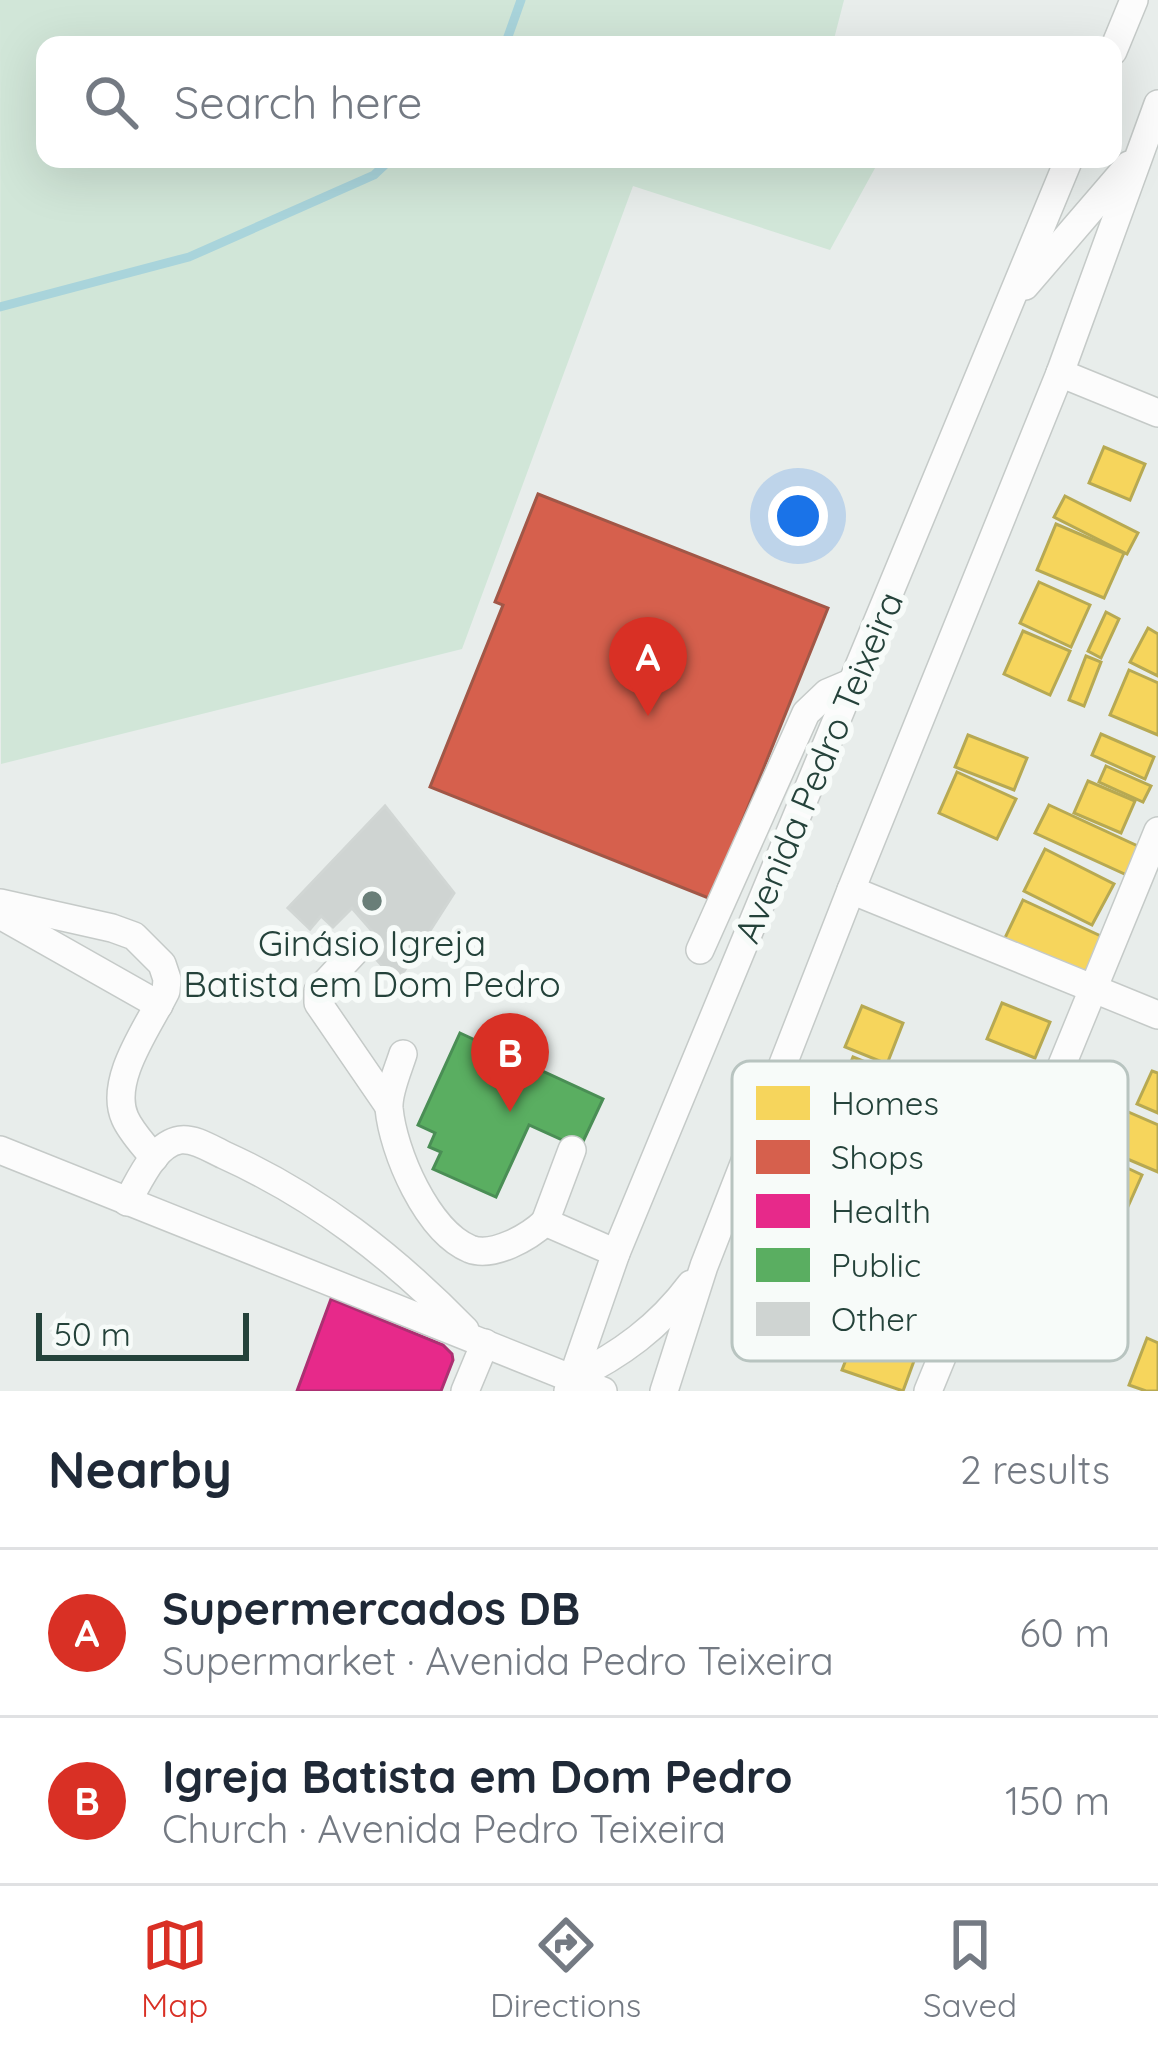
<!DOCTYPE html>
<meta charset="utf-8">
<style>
body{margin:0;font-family:Quicksand,sans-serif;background:#f6f6f7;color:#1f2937}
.scale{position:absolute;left:36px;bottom:30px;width:213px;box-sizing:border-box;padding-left:12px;border:6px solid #24423a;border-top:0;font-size:33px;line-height:42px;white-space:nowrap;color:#24423a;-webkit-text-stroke:9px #f7fbf9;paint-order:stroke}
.you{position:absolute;left:798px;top:516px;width:42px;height:42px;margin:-30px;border:9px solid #fff;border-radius:50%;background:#1a73e8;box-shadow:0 0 0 18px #1a73e833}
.badge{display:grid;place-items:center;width:78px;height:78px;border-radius:50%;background:#d93025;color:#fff;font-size:39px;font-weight:700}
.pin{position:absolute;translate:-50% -99px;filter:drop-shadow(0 3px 6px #0008)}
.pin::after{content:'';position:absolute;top:63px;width:42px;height:36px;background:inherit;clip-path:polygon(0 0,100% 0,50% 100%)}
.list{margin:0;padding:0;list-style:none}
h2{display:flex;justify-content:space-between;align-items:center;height:156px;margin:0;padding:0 48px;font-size:51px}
h2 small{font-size:39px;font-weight:400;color:#747a83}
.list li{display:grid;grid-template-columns:78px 1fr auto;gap:36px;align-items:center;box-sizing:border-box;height:168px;padding:0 48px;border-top:3px solid #e0e1e3}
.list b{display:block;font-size:45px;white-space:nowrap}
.list p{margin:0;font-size:39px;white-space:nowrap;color:#747a83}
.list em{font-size:39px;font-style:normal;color:#747a83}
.icon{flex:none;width:66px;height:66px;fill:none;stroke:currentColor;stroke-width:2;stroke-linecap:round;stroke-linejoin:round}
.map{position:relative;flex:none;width:1158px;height:1391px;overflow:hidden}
.search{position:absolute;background:#fff;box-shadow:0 12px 48px #0002;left:36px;right:36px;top:36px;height:132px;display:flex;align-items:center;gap:30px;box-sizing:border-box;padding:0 42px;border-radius:24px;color:#747a83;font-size:45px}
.sheet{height:492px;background:#fff}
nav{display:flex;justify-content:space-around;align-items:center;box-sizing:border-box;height:168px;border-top:3px solid #e0e1e3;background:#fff;font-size:33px;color:#747a83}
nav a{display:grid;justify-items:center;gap:6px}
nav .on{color:#d93025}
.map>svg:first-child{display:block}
</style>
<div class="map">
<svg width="1158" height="1391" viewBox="0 0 1158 1391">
<rect width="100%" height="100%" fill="#e8edeb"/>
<path fill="#d1e6d8" d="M0 0H844L834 39 837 45H45V159H880L830 250 633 186 462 649 1 764Z"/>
<g fill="#f6d55c" stroke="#b7a952" stroke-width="3">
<path d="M1104 447 1145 464 1130 500 1089 483Z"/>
<path d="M1065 496 1138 533 1127 554 1054 517Z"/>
<path d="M1056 524 1124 553 1104 598 1037 570Z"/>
<path d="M1039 582 1090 605 1071 647 1020 623Z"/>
<path d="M1106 612 1119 619 1101 658 1088 651Z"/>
<path d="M1148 628 1158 634V676L1130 662Z"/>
<path d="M1023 631 1070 651 1050 695 1004 674Z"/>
<path d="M1086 656 1101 662 1084 706 1069 700Z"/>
<path d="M1129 670 1158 683V735L1110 715Z"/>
<path d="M1101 734 1154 757 1145 779 1092 755Z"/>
<path d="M968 735 1027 758 1014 790 955 767Z"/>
<path d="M1106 766 1151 786 1143 802 1099 782Z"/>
<path d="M957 772 1016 799 997 839 939 813Z"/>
<path d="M1088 781 1135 801 1121 833 1074 813Z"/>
<path d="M1049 805 1142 848 1129 876 1035 833Z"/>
<path d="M1045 849 1114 884 1092 925 1024 891Z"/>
<path d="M1023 900 1105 938 1086 980 1003 942Z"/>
<path d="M1002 1003 1050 1022 1035 1058 987 1039Z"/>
<path d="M862 1006 903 1023 887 1064 845 1047Z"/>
<path d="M853 1057 927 1087 913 1121 839 1091Z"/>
<path d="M1152 1071 1158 1073V1113L1137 1104Z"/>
<path d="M1110 1104 1158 1125V1172L1092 1144Z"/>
<path d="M1091 1151 1142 1175 1126 1211 1074 1186Z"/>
<path d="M858 1328 918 1350 903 1391 842 1370Z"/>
<path d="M1147 1338 1158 1343V1391H1146L1129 1385Z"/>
</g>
<path fill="#d6604d" stroke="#a15747" stroke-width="3" d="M538 494 828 608 711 899 430 787 503 605 495 602Z"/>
<path fill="#e7298a" stroke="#ac3072" stroke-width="3" d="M331 1299 443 1345 452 1354 453 1360 441 1391H297Z"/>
<path fill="#5aae61" stroke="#4a8e55" stroke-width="3" d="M460 1033 603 1099 580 1148 529 1125 496 1197 433 1169 441 1152 429 1147 435 1133 418 1125Z"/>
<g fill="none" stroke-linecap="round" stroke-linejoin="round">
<g stroke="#a9d4db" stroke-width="9">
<path d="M505 45 521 0"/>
<path d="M0 307 189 257 374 175 391 159"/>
</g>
</g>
<path fill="#cfd4d2" stroke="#d1d6d4" stroke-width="3" d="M385 806 454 893 397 982 376 959 386 947 352 908 333 927 321 916 310 929 288 908Z"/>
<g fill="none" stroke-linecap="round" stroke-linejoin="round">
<g stroke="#c5cac8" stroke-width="30">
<g id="minor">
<path d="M1113 51 1134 0"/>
<path d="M1025 286 1129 165"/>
<path d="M1060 373 1158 413"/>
<path d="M851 890 1158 1015"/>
<path d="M0 903 112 928 134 936 162 964 167 979 166 991C149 1026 108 1080 125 1118 131 1132 144 1145 154 1158"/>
<path d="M0 915 159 1005"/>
<path d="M357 949 318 991V1003L388 1105"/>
<path d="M700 950 806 713 827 693 853 682"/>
<path d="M403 1054C398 1070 388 1092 389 1108 393 1152 427 1231 470 1249 493 1258 529 1237 545 1222"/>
<path d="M0 1150 603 1391"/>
<path d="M572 1150 545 1222 616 1253"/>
<path d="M127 1202C139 1182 154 1144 180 1140 195 1138 211 1149 224 1155 317 1197 394 1257 465 1330"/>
<path d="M573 1378C620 1355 659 1327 691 1284"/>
<path d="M465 1391 485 1343"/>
<path d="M568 1391 616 1253 1069 159"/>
<path d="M664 1391 704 1266 851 890 1060 373 1158 104"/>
<path d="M928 1391 1158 831"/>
</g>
</g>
<use href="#minor" stroke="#fcfcfc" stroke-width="27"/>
</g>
<circle fill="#697e78" stroke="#f7fbf9" stroke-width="4.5" cx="372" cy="901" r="12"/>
<g text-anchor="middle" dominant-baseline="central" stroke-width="12" stroke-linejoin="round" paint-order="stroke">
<g font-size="36" fill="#24423a" stroke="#f7fbf9">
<text transform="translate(818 767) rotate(-67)">Avenida Pedro Teixeira</text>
</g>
<g font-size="36" fill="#24423a" stroke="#f7fbf9">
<text x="372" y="942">Ginásio Igreja<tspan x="372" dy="41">Batista em Dom Pedro</tspan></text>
</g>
</g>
<rect x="732" y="1061" width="396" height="300" rx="18" fill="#f7fbf9" stroke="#b8c4c0" stroke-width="3"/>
<rect x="756" y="1086" width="54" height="34" fill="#f6d55c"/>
<rect x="756" y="1140" width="54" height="34" fill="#d6604d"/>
<rect x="756" y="1194" width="54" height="34" fill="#e7298a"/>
<rect x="756" y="1248" width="54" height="34" fill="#5aae61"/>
<rect x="756" y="1302" width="54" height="34" fill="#cfd4d2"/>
<g font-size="33" fill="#24423a">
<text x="831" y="1115">Homes</text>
<text x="831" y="1169">Shops</text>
<text x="831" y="1223">Health</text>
<text x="831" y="1277">Public</text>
<text x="831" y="1331">Other</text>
</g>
</svg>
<div class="scale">50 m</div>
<div class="you"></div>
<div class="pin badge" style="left:648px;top:716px">A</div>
<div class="pin badge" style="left:510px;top:1112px">B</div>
<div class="search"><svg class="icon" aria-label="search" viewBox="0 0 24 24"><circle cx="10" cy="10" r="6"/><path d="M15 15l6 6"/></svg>Search here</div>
</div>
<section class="sheet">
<h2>Nearby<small>2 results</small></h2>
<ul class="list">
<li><span class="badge">A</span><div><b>Supermercados DB</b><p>Supermarket · Avenida Pedro Teixeira</p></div><em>60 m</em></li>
<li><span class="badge">B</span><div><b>Igreja Batista em Dom Pedro</b><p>Church · Avenida Pedro Teixeira</p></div><em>150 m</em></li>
</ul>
</section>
<nav>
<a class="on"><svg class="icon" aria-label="map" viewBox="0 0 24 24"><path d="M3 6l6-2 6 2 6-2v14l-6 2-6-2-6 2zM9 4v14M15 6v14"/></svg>Map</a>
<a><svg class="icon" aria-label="directions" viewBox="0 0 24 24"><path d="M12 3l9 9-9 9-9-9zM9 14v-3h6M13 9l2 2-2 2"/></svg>Directions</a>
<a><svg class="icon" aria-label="saved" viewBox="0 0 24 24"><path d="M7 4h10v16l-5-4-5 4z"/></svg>Saved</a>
</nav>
